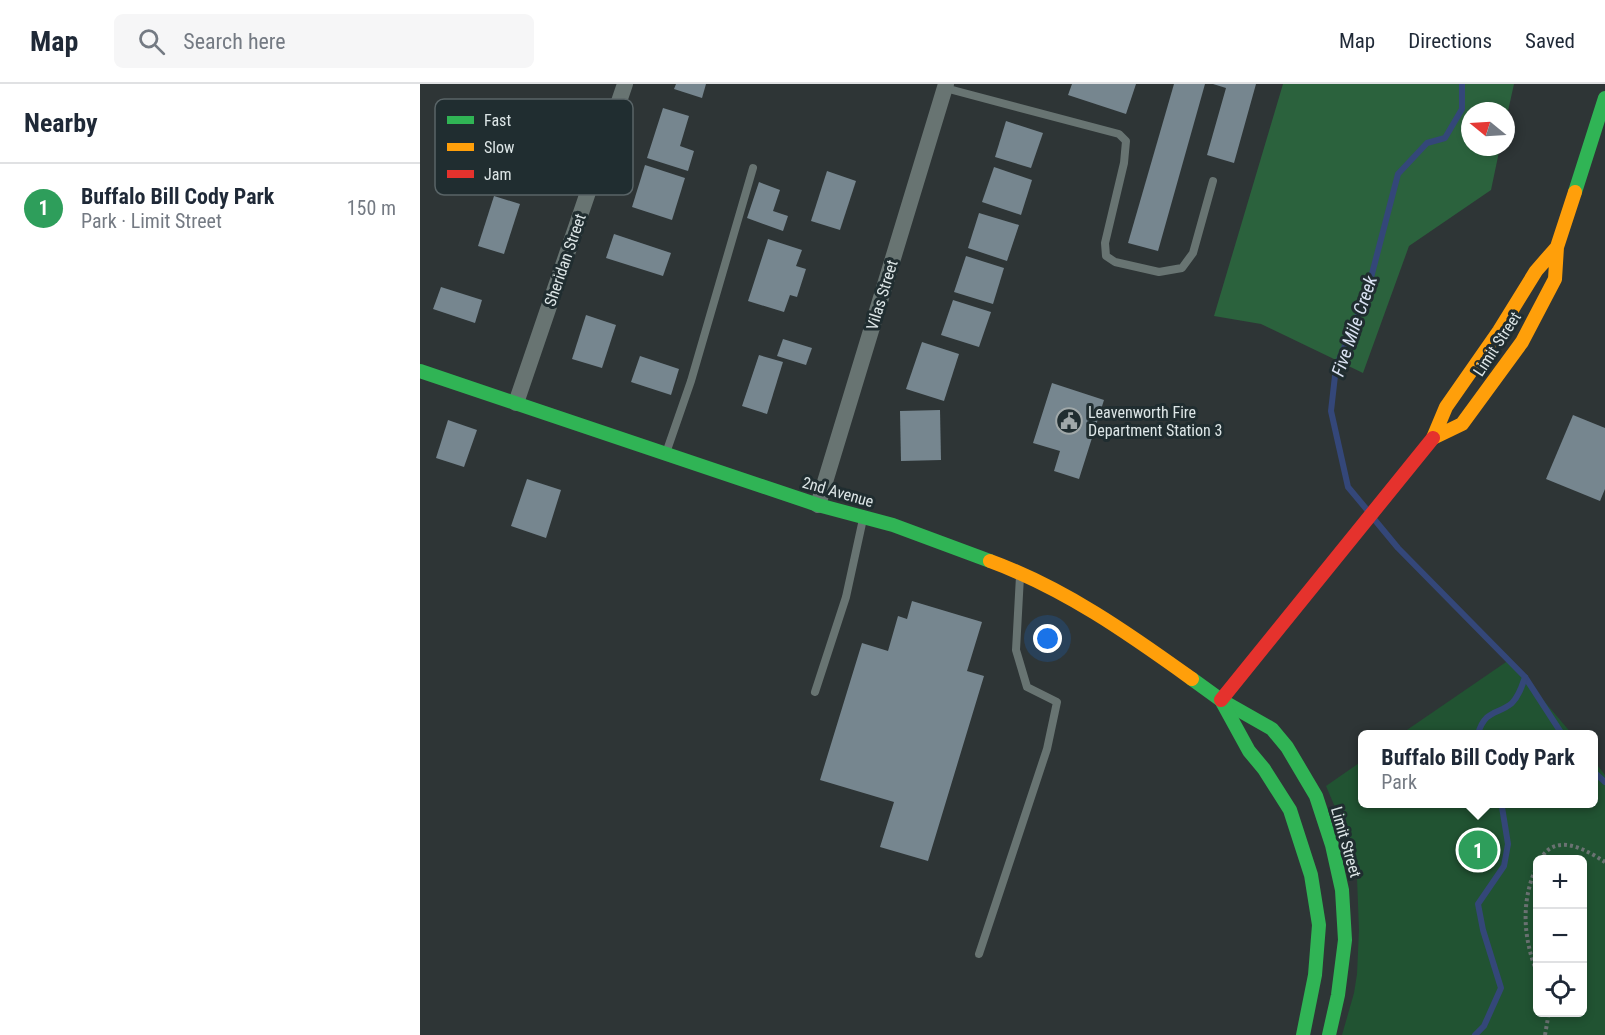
<!DOCTYPE html>
<meta charset="utf-8">
<style>
body{margin:0;font-family:"Roboto Condensed",sans-serif;background:#f6f6f7;color:#1f2937}
.controls{position:absolute;right:18px;bottom:18px;display:grid;overflow:hidden;border-radius:9px;box-shadow:0 3px 9px #0003}
.controls button{width:54px;height:54px;display:grid;place-items:center;padding:0;border:0;border-bottom:2px solid #e0e1e3;background:#fff;color:#1f2937;font:30px sans-serif}
.compass{position:absolute;left:1041px;top:18px;width:54px;height:54px;border-radius:50%;background:#fff;box-shadow:0 3px 9px #0003;rotate:288deg}
.you{position:absolute;left:628px;top:555px;width:21px;height:21px;margin:-15px;border:4px solid #fff;border-radius:50%;background:#1a73e8;box-shadow:0 0 0 9px #1a73e833}
.badge{display:grid;place-items:center;width:39px;height:39px;border-radius:50%;background:#59626a;color:#fff;font-size:20px;font-weight:700}
.pin{position:absolute;translate:-50% -50%;border:3px solid #fff;box-shadow:0 2px 6px #0006}
.popup{position:absolute;left:938px;top:646px;width:240px;height:78px;box-sizing:border-box;display:grid;place-content:center;border-radius:9px;background:#fff;filter:drop-shadow(0 2px 4px #0005);font-size:20px;white-space:nowrap;color:#747a83}
.popup b{font-size:22px;color:#1f2937}
.popup::after{content:'';position:absolute;left:50%;top:100%;margin-left:-12px;border:12px solid transparent;border-top-color:#fff}
.list{margin:0;padding:0;list-style:none}
h2{display:flex;justify-content:space-between;align-items:center;height:78px;margin:0;padding:0 24px;font-size:26px}
h2 small{font-size:20px;font-weight:400;color:#747a83}
.list li{display:grid;grid-template-columns:39px 1fr auto;gap:18px;align-items:center;box-sizing:border-box;height:90px;padding:0 24px;border-top:2px solid #e0e1e3}
.list b{display:block;font-size:22px;white-space:nowrap}
.list p{margin:0;font-size:20px;white-space:nowrap;color:#747a83}
.list em{font-size:20px;font-style:normal;color:#747a83}
.icon{flex:none;width:33px;height:33px;fill:none;stroke:currentColor;stroke-width:2;stroke-linecap:round;stroke-linejoin:round}
.map{position:relative;flex:none;width:1185px;height:951px;overflow:hidden}
header{display:flex;align-items:center;gap:36px;box-sizing:border-box;height:84px;padding:0 30px;background:#fff;border-bottom:2px solid #e0e1e3}
header strong{font-size:28px}
nav{display:flex;gap:33px;margin-inline-start:auto;font-size:21px}
.search{width:420px;height:54px;background:#f6f6f7;display:flex;align-items:center;gap:15px;box-sizing:border-box;padding:0 21px;border-radius:9px;color:#747a83;font-size:22px}
main{display:flex}
aside{flex:1;background:#fff}
.map>svg:first-child{display:block}
</style>
<header>
<strong>Map</strong>
<div class="search"><svg class="icon" aria-label="search" viewBox="0 0 24 24"><circle cx="10" cy="10" r="6"/><path d="M15 15l6 6"/></svg>Search here</div>
<nav><a>Map</a><a>Directions</a><a>Saved</a></nav>
</header>
<main>
<aside>
<h2>Nearby<small></small></h2>
<ul class="list">
<li><span class="badge" style="background:#2e9e5b">1</span><div><b>Buffalo Bill Cody Park</b><p>Park · Limit Street</p></div><em>150 m</em></li>
</ul>
</aside>
<div class="map">
<svg width="1185" height="951" viewBox="0 0 1185 951">
<rect width="100%" height="100%" fill="#2e3536"/>
<g fill="#215332" fill-rule="evenodd">
<path d="M1089 576 1152 650H981Z"/>
<path d="M942 677V720H1174V677L1185 691V951H922L934 909 937 890 939 846 937 794 929 756 906 702ZM1118 776H1162V928H1118Z"/>
</g>
<path fill="#2b623d" d="M863 0H1094L1086 36V27H1050V63H1080L1071 106 989 162 943 289 841 240 794 232Z"/>
<g fill="none" stroke-linecap="round" stroke-linejoin="round">
<g stroke="#344779" stroke-width="6">
<path d="M948 427 928 403 911 327 916 283 947 209 978 90 1007 59 1025 54 1042 25V0"/>
<path d="M954 435 978 464 1105 593 1142 650"/>
<path d="M1058 650C1065 625 1078 631 1092 619 1099 612 1102 602 1105 593"/>
<path d="M1174 688 1185 698"/>
<path d="M1055 951 1064 942 1081 904 1063 846 1058 820 1084 782 1088 760 1082 723 1080 720"/>
</g>
</g>
<g fill="#76868f">
<path d="M256 0H286L282 14 254 5Z"/>
<path d="M652 0H716L706 30 648 11Z"/>
<path d="M754 0H785L738 167 708 159Z"/>
<path d="M793 0H836L814 79 787 71 806 4Z"/>
<path d="M100 22 129 31 114 80 85 70Z"/>
<path d="M243 24 269 32 260 62 274 67 268 87 227 74Z"/>
<path d="M586 37 623 49 611 84 575 73Z"/>
<path d="M26 56 57 66 49 91 18 81Z"/>
<path d="M225 81 265 94 252 136 212 123Z"/>
<path d="M574 83 612 96 601 131 562 118Z"/>
<path d="M407 87 436 97 420 146 391 137Z"/>
<path d="M339 98 360 106 353 127 368 132 363 147 327 134Z"/>
<path d="M74 112 100 120 84 170 58 162Z"/>
<path d="M559 129 599 141 587 177 548 164Z"/>
<path d="M194 150 251 169 243 192 186 174Z"/>
<path d="M348 155 382 166 376 182 386 185 377 213 370 211 364 228 328 217Z"/>
<path d="M546 172 584 184 573 220 534 208Z"/>
<path d="M21 203 62 216 55 239 13 225Z"/>
<path d="M533 216 571 228 559 263 521 251Z"/>
<path d="M166 231 196 241 182 284 152 275Z"/>
<path d="M363 255 392 264 386 281 357 272Z"/>
<path d="M502 258 539 270 524 317 486 305Z"/>
<path d="M339 271 363 278 347 330 322 322Z"/>
<path d="M220 272 259 285 251 311 211 298Z"/>
<path d="M632 299 684 316 659 395 634 387 640 367 613 359Z"/>
<path d="M520 326 521 376 481 377 480 327Z"/>
<path d="M1153 331 1185 344V405L1180 417 1126 395Z"/>
<path d="M28 336 57 346 44 383 16 374Z"/>
<path d="M107 395 141 406 126 454 91 442Z"/>
<path d="M492 517 562 538 547 587 564 592 508 777 460 763 474 718 400 696 442 559 468 567 478 532 487 535Z"/>
</g>
<g fill="none" stroke-linecap="round" stroke-linejoin="round">
<g stroke="#6a7272" stroke-width="4" stroke-dasharray="3 3" stroke-linecap="butt">
<path d="M1120 776C1135 748 1165 765 1185 778"/>
<path d="M1118 780C1100 816 1103 855 1118 891"/>
<path d="M1125 951 1129 928"/>
</g>
<g stroke="#687472" stroke-width="8">
<path d="M525 4 699 50 706 57 704 79 685 159 686 172 695 178 739 188 762 184 773 169 793 97"/>
<path d="M246 369 271 297 333 84"/>
<path d="M395 608 426 513 443 435"/>
<path d="M559 870 627 665 637 618 607 603 596 566 600 492"/>
</g>
<g stroke="#687472" stroke-width="16">
<path d="M96 319 205 0"/>
<path d="M398 421 526 0"/>
</g>
<g stroke="#30b455" stroke-width="14">
<path d="M1155 108 1185 14"/>
<path d="M0 287 398 421 473 441 570 477"/>
<path d="M772 595 801 616 852 645 867 663 896 712 912 761 922 806 925 856 918 911 909 951"/>
<path d="M801 616 829 667 844 685 870 726 891 791 899 841 895 891 883 951"/>
</g>
<g stroke="#ff9f0a" stroke-width="14">
<path d="M1137 163 1116 187 1079 247 1026 323 1013 354 1042 340 1102 258 1135 195 1137 163 1155 108"/>
<path d="M570 477C644 504 708 549 772 595"/>
</g>
<path stroke="#e5322d" stroke-width="14" d="M801 616 1013 354"/>
</g>
<defs>
<g id="civic-ring" transform="scale(1.35)"><circle r="9.5" fill="#202d30" stroke="#a0a8a9" stroke-width="1.5"/><path d="M-.6-6.5H3V-4.5H.6V-3L4-1V1h2V6H-6V1h2V-1L-.6-3ZM-1.2 2.5V6h2.4V2.5Z" fill="#a0a8a9"/></g>
</defs>
<g fill-rule="evenodd">
<use href="#civic-ring" x="649" y="337"/>
</g>
<g text-anchor="middle" dominant-baseline="central" stroke-width="6" stroke-linejoin="round" paint-order="stroke">
<g font-size="16" fill="#dde6e7" stroke="#202d30">
<text transform="translate(145 176) rotate(-71)">Sheridan Street</text>
<text transform="translate(462 211) rotate(-73)">Vilas Street</text>
<text transform="translate(1077 260) rotate(-57)">Limit Street</text>
<text transform="translate(418 408) rotate(16)">2nd Avenue</text>
<text transform="translate(926 758) rotate(74)">Limit Street</text>
</g>
<g font-size="16" fill="#dde6e7" stroke="#202d30" text-anchor="start">
<text x="668" y="328">Leavenworth Fire<tspan x="668" dy="18">Department Station 3</tspan></text>
</g>
<g font-size="18" font-style="italic" fill="#dae2f3" stroke="#202d30">
<text transform="translate(934 242) rotate(-71)">Five Mile Creek</text>
</g>
</g>
<rect x="15" y="15" width="198" height="96" rx="9" fill="#202d30" stroke="#596467" stroke-width="1.5"/>
<rect x="27" y="32" width="27" height="8" fill="#30b455"/>
<rect x="27" y="59" width="27" height="8" fill="#ff9f0a"/>
<rect x="27" y="86" width="27" height="8" fill="#e5322d"/>
<g font-size="16" fill="#dde6e7">
<text x="64" y="42">Fast</text>
<text x="64" y="69">Slow</text>
<text x="64" y="96">Jam</text>
</g>
</svg>
<div class="controls">
<button>+</button>
<button>−</button>
<button><svg class="icon" aria-label="locate" viewBox="0 0 24 24"><circle cx="12" cy="12" r="6"/><path d="M12 2v4M12 18v4M2 12h4M18 12h4"/></svg></button>
</div>
<svg class="compass" viewBox="-18 -18 36 36"><path d="M0-13l5 13h-10z" fill="#e53935"/><path d="M0 13l5-13h-10z" fill="#747a83"/></svg>
<div class="you"></div>
<div class="pin badge" style="left:1058px;top:766px;background:#2e9e5b">1</div>
<div class="popup"><b>Buffalo Bill Cody Park</b>Park</div>
</div>
</main>
